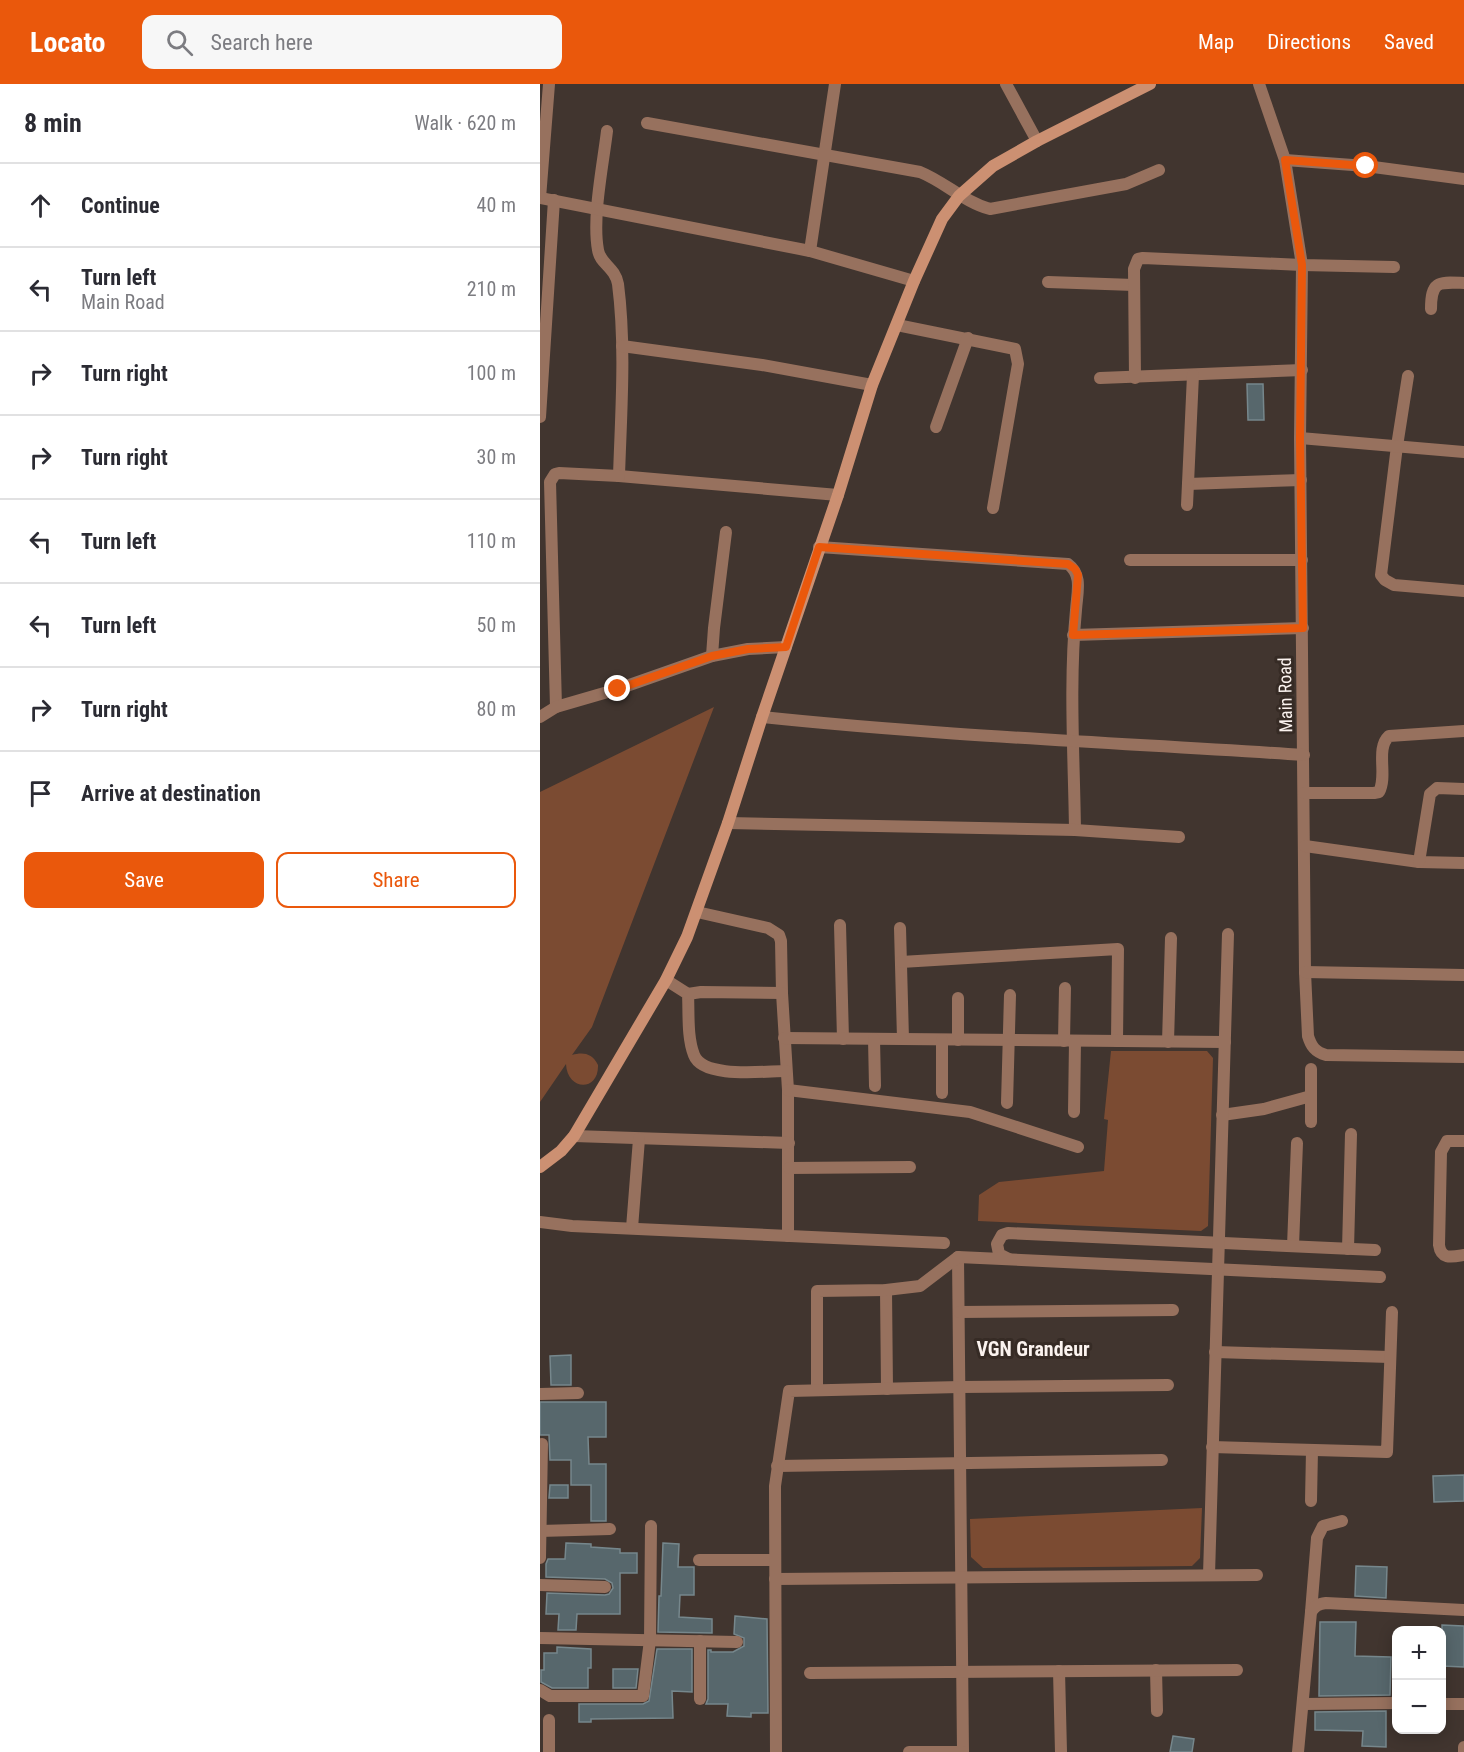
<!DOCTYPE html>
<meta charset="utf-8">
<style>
body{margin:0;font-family:"Roboto Condensed",sans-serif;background:#f7f7f7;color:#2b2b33}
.controls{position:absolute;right:18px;bottom:18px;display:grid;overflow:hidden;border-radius:12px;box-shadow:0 3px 15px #0003}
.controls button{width:54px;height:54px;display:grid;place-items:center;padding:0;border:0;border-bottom:2px solid #e1e1e2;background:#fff;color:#2b2b33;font:30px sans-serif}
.stop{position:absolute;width:18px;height:18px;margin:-14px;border:4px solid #ea580c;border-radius:50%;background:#fff}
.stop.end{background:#ea580c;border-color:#fff;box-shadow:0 2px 6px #0008}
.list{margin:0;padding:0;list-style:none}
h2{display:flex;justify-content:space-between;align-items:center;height:78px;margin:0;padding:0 24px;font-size:26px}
h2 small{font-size:20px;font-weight:400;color:#7c7c81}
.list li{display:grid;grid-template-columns:39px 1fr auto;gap:18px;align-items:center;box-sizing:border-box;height:84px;padding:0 24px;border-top:2px solid #e1e1e2}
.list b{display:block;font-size:22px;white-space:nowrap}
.list p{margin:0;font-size:20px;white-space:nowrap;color:#7c7c81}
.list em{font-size:20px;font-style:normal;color:#7c7c81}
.actions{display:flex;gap:12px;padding:18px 24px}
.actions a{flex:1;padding:14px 0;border:2px solid #ea580c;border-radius:12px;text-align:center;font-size:21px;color:#ea580c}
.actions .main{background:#ea580c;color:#fff}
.icon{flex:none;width:33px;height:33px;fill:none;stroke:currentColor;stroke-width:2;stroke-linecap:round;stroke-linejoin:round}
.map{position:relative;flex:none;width:924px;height:1668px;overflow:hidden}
header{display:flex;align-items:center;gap:36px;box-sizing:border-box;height:84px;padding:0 30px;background:#ea580c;color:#fff}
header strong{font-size:28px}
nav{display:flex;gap:33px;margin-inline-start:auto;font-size:21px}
.search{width:420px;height:54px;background:#f7f7f7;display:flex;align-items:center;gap:15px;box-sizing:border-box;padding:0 21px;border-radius:12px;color:#7c7c81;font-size:22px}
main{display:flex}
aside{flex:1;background:#fff}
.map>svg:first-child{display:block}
</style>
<header>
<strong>Locato</strong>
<div class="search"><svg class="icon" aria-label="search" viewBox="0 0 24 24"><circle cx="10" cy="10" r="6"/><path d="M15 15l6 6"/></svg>Search here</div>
<nav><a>Map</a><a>Directions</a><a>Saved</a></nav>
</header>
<main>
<aside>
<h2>8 min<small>Walk · 620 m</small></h2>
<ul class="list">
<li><svg class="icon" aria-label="ahead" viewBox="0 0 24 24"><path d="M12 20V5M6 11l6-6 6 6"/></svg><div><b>Continue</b></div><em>40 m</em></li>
<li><svg class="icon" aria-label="left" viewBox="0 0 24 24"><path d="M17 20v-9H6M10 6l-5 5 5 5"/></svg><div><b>Turn left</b><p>Main Road</p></div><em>210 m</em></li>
<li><svg class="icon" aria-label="right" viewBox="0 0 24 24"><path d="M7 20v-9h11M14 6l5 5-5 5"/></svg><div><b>Turn right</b></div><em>100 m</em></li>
<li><svg class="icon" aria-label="right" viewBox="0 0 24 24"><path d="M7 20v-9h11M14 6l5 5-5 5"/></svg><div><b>Turn right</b></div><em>30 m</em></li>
<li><svg class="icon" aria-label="left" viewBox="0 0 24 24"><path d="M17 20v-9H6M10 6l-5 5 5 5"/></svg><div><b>Turn left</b></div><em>110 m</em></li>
<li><svg class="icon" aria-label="left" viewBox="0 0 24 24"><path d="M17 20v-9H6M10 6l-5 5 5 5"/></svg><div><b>Turn left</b></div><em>50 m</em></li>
<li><svg class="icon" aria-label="right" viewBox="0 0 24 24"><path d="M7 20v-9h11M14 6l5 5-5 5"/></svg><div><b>Turn right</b></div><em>80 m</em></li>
<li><svg class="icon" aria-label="arrive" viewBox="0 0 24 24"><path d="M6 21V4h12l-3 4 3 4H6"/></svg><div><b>Arrive at destination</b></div></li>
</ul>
<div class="actions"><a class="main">Save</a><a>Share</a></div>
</aside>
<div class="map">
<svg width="924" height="1668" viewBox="0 0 924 1668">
<rect width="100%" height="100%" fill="#41352f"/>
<g fill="#7b4b32">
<path d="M174 623 52 943 32 971C43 968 52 969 58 981 59 1008 27 1007 26 980L0 1018V708Z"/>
<path d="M571 967H667L673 974 668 1142 661 1147 438 1137 439 1111 459 1098 564 1087 568 1036 564 1035Z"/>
<path d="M662 1424 660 1474 652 1482 443 1484 431 1473 430 1435Z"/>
</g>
<g fill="#57676c" stroke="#76878c" stroke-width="1.5">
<path d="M707 300H723L724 336H708Z"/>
<path d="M31 1271V1301H11L10 1272Z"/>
<path d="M0 1318H66V1353H48L49 1380H66V1437H51V1401H31V1376H10L9 1351H0Z"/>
<path d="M924 1391V1417L894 1418 893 1392Z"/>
<path d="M10 1401H28V1414H9Z"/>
<path d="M26 1459 51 1460V1463L80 1465V1469H97V1489H80V1530H37L36 1546H18L19 1530H6L7 1509 65 1511 69 1510 73 1504 72 1499 65 1495 6 1493V1480L8 1475H25Z"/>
<path d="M123 1459 139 1460 138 1483H154V1511H140L139 1533 172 1535V1549L118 1548 119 1512H121Z"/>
<path d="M816 1482 847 1483 846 1514 815 1512Z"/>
<path d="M195 1532 227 1535 228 1629H211V1633L187 1632 188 1620H166L168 1615V1566H171V1568H193L204 1562V1554L194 1550Z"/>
<path d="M780 1538H816L815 1572 851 1573 850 1611 779 1612Z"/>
<path d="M902 1541 924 1542V1583L902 1582Z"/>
<path d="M17 1563 51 1565V1584H48V1604H12L1 1598V1586H4V1569H17Z"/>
<path d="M117 1565H152V1608L132 1607 133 1634 51 1635V1638H39V1620H103L109 1617Z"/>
<path d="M73 1585H98L96 1604H73Z"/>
<path d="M846 1627V1663L822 1662 823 1647 775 1646V1628Z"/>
<path d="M633 1652 654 1655 652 1668H630Z"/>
</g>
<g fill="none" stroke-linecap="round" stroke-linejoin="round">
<g stroke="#97715e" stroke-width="12">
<path d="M466 0 497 57"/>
<path d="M719 0 745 76 762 181 760 354 765 888 768 952C771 962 775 968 786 971L924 973"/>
<path d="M107 39 380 88C405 98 424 118 450 125L586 100 619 86"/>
<path d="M67 47C63 81 52 133 58 166 60 180 75 183 78 200 86 263 81 328 79 392L298 411"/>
<path d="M745 76 826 82 924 95"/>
<path d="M0 114 270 167 374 197"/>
<path d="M0 114 9 0"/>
<path d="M270 167 295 0"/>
<path d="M508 198 594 201"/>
<path d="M891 225C891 196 899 198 924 199"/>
<path d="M357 241 475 265 478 280 453 424"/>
<path d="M82 262 222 281 332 301"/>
<path d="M868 292 857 362 841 491 845 496 854 501 924 507"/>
<path d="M560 294 762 286"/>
<path d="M595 294 594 185 598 175 603 174 762 181 854 183"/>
<path d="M0 333 14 116"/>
<path d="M396 343 428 254"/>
<path d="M760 354 924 368"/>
<path d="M648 400 761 396"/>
<path d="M647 421 653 291"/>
<path d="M279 463 528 480C543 491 537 509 536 526 529 599 534 673 535 746"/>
<path d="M590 476H762"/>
<path d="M533 551 763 544"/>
<path d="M172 572 174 544 186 448"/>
<path d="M16 623 10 398 15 390 19 389 79 392"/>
<path d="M0 633 16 623 78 605 172 572 208 565 246 563"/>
<path d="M222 633C402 652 583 659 764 671"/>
<path d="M764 709H834L839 708C848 691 835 665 849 652L924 647"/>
<path d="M188 739 535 746 639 753"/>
<path d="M765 762 879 778 924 779"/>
<path d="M879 778 890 710 897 704 924 705"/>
<path d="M157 828 228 844 239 851 241 857 242 909 248 1006V1152"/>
<path d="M300 841 303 955"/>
<path d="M360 844 363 955"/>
<path d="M361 878 578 865 577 957"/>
<path d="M765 888 924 891"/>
<path d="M126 896 148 910C149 930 147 953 154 971 163 995 224 987 246 987"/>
<path d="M148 910 161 908 242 909"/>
<path d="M244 954 685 958"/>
<path d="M334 955 335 1002"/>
<path d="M402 956V1009"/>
<path d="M418 956V914"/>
<path d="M524 957 525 904"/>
<path d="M628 958 631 854"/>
<path d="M248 1006 430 1028 538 1063"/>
<path d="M467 1019 470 911"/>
<path d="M534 1028 535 957"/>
<path d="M682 1031 724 1025 771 1012"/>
<path d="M771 1038V985"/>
<path d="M34 1052 249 1059"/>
<path d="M924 1057H907L901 1068 899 1161C901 1176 912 1173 924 1171"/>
<path d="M249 1084 370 1083"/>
<path d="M0 1138 32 1142 404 1159"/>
<path d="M92 1144 99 1055"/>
<path d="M753 1162 757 1059"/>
<path d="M808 1165 811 1050"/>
<path d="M418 1173 423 1668"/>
<path d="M469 1175 459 1170 457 1160 462 1151 468 1149 835 1166"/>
<path d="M346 1206 347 1305"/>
<path d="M419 1228 633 1226"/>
<path d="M675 1268 850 1273"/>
<path d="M277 1306V1207L346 1206 380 1202 418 1173 840 1193"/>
<path d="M0 1310 38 1309"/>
<path d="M672 1363 847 1368 852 1228"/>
<path d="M237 1382 622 1376"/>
<path d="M771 1417 772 1366"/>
<path d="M0 1447 70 1445"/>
<path d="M0 1474 2 1360"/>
<path d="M159 1476H235"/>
<path d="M669 1491 688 850"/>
<path d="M235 1495 717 1491"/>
<path d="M0 1501 65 1503"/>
<path d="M771 1528 777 1454 783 1442 802 1437"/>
<path d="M0 1554 197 1558"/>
<path d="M616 1586 617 1627"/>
<path d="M519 1587 521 1668"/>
<path d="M270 1589 697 1586"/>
<path d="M0 1606 10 1612H103L110 1556 111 1442"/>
<path d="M160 1615V1557"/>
<path d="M764 1620 856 1619"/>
<path d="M902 1620H924"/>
<path d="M9 1636V1668"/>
<path d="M236 1668 235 1402 249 1307 420 1303 628 1301"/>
<path d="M369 1668H423"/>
<path d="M758 1668 771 1528C775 1522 778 1520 786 1519L924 1526"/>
<path d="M924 1668V1663"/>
</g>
<path stroke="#cc9072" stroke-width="12" d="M0 1083 21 1067 34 1052 126 896 147 853 188 739 222 633 298 411 332 301 374 197 402 135 419 112 453 82 497 57 610 0"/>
</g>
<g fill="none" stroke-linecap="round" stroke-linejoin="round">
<path stroke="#ea580c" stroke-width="8" d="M78 605 172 572 208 565 246 563 279 463 528 480 535 485 538 491 533 551 763 544 760 354 762 181 745 76 826 82"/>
</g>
<g text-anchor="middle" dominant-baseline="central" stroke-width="6" stroke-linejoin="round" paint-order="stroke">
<g font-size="18" fill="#fbf3ef" stroke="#362b25">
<text transform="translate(745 611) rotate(-91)">Main Road</text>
</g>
<g font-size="20" font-weight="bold" fill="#fbf3ef" stroke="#362b25">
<text x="493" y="1265">VGN Grandeur</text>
</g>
</g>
</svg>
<div class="controls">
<button>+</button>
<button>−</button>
</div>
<div class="stop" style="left:826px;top:82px"></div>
<div class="stop end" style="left:78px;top:605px"></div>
</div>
</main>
